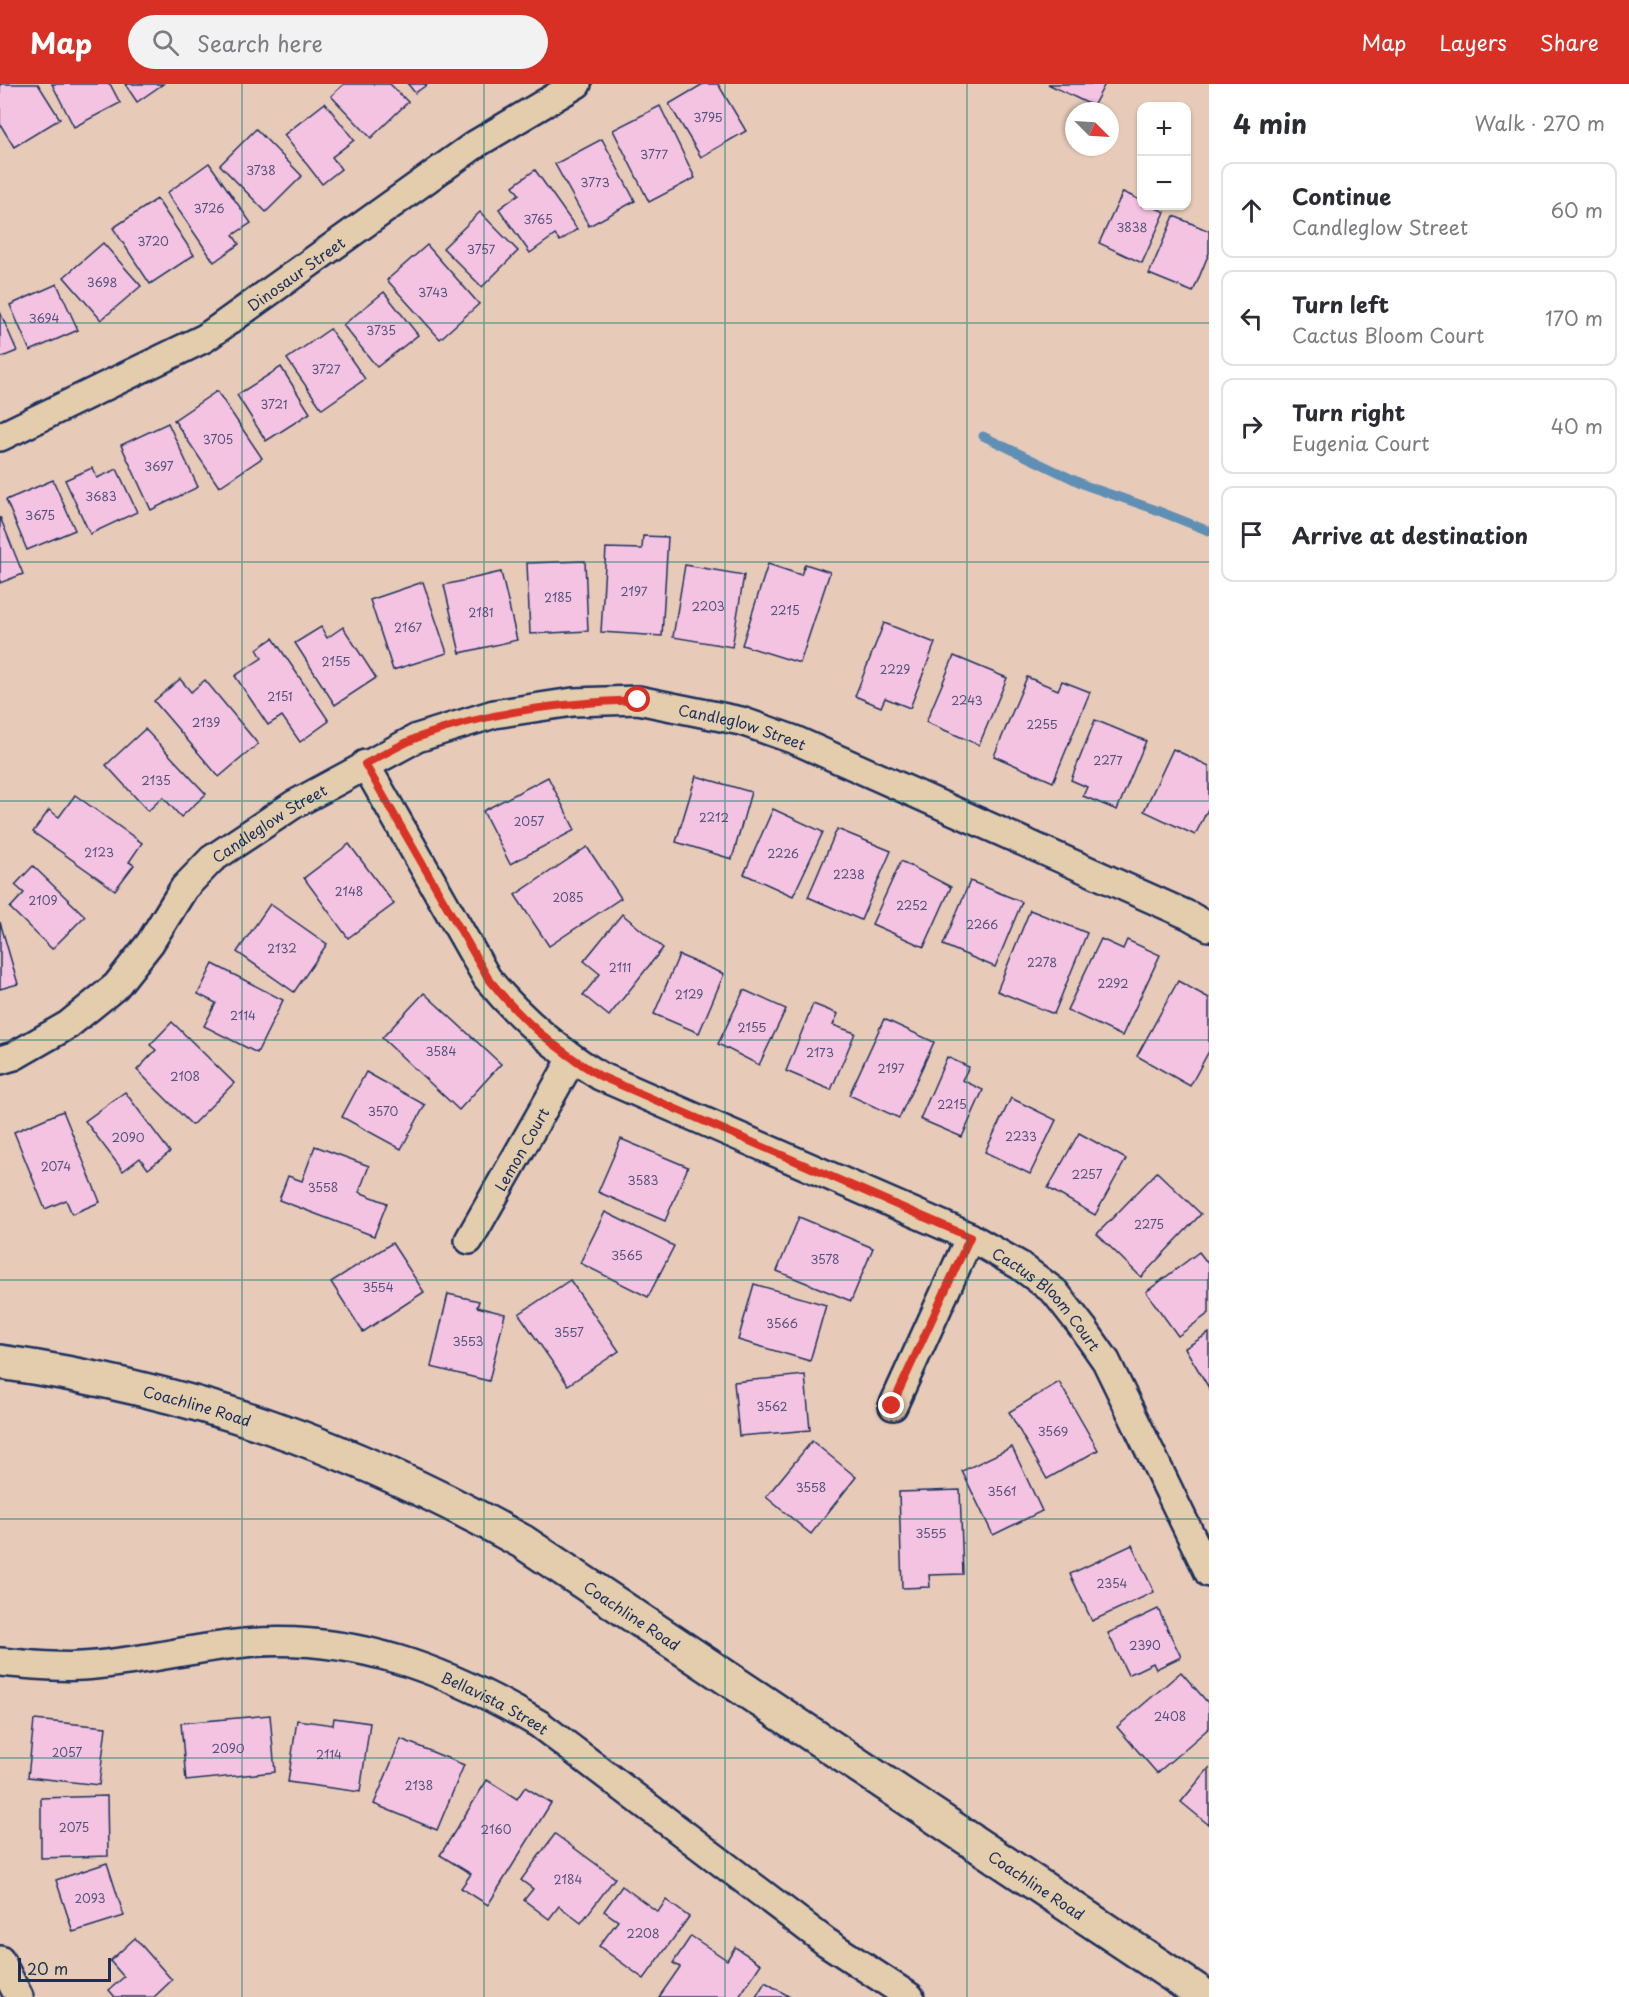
<!DOCTYPE html>
<meta charset="utf-8">
<style>
body{margin:0;font-family:"Playpen Sans",sans-serif;background:#f2f2f3;color:#2b2b33}
.controls{position:absolute;right:18px;top:18px;display:grid;overflow:hidden;border-radius:12px;box-shadow:0 2px 4px #0004}
.controls button{width:54px;height:54px;display:grid;place-items:center;padding:0;border:0;border-bottom:2px solid #e1e1e2;background:#fff;color:#2b2b33;font:30px sans-serif}
.compass{position:absolute;left:1065px;top:18px;width:54px;height:54px;border-radius:50%;background:#fff;box-shadow:0 2px 4px #0004;rotate:114deg}
.scale{position:absolute;left:18px;bottom:15px;width:93px;box-sizing:border-box;padding-left:6px;border:3px solid #1b2f5e;border-top:0;font-size:16px;line-height:21px;white-space:nowrap;color:#1b2f5e;-webkit-text-stroke:4px #e4cdad;paint-order:stroke}
.stop{position:absolute;width:18px;height:18px;margin:-14px;border:4px solid #d93025;border-radius:50%;background:#fff}
.stop.end{background:#d93025;border-color:#fff;box-shadow:0 2px 6px #0008}
.list{margin:0;padding:0;list-style:none}
h2{display:flex;justify-content:space-between;align-items:center;height:78px;margin:0;padding:0 24px;font-size:26px}
h2 small{font-size:20px;font-weight:400;color:#7c7c81}
.list li{display:grid;grid-template-columns:39px 1fr auto;gap:18px;align-items:center;box-sizing:border-box;height:96px;margin:0 12px 12px;padding:0 12px;border:2px solid #e1e1e2;border-radius:12px}
.list b{display:block;font-size:22px;white-space:nowrap}
.list p{margin:0;font-size:20px;white-space:nowrap;color:#7c7c81}
.list em{font-size:20px;font-style:normal;color:#7c7c81}
.icon{flex:none;width:33px;height:33px;fill:none;stroke:currentColor;stroke-width:2;stroke-linecap:round;stroke-linejoin:round}
.map{position:relative;flex:none;width:1209px;height:1913px;overflow:hidden}
header{display:flex;align-items:center;gap:36px;box-sizing:border-box;height:84px;padding:0 30px;background:#d93025;color:#fff}
header strong{font-size:28px}
nav{display:flex;gap:33px;margin-inline-start:auto;font-size:21px}
.search{width:420px;height:54px;background:#f2f2f3;display:flex;align-items:center;gap:15px;box-sizing:border-box;padding:0 21px;border-radius:33px;color:#7c7c81;font-size:22px}
main{display:flex}
aside{flex:1;background:#fff}
.map>svg:first-child{display:block}
</style>
<header>
<strong>Map</strong>
<div class="search"><svg class="icon" aria-label="search" viewBox="0 0 24 24"><circle cx="10" cy="10" r="6"/><path d="M15 15l6 6"/></svg>Search here</div>
<nav><a>Map</a><a>Layers</a><a>Share</a></nav>
</header>
<main>
<div class="map">
<svg width="1209" height="1913" viewBox="0 0 1209 1913">
<rect width="100%" height="100%" fill="#e7cbb8"/>
<filter id="ink" filterUnits="userSpaceOnUse"><feTurbulence type="fractalNoise" baseFrequency=".0167" numOctaves="2"/><feDisplacementMap in="SourceGraphic" scale="12" xChannelSelector="R" yChannelSelector="G"/><feConvolveMatrix kernelMatrix="1 2 1 2 8 2 1 2 1" color-interpolation-filters="sRGB"/></filter>
<g filter="url(#ink)">
<g fill="none" stroke-linecap="round" stroke-linejoin="round">
<path stroke="#5e8fb4" stroke-width="9" d="M983 352 1087 402 1151 424 1209 447"/>
</g>
<g fill="#f5c3e2" stroke="#1b2f5e" stroke-width="1.5">
<path d="M0 0H38L60 35 14 63 0 40Z"/>
<path d="M52 0H110L120 19 74 43Z"/>
<path d="M125 0H163L137 18Z"/>
<path d="M344 0H390L408 18 371 54 331 12Z"/>
<path d="M408 0H428L415 9Z"/>
<path d="M703 0H718L746 47 701 73 669 20Z"/>
<path d="M1048 0H1105L1093 22Z"/>
<path d="M325 19 354 56 332 73 341 85 322 100 284 51Z"/>
<path d="M660 22 695 94 649 118 613 46Z"/>
<path d="M256 45 302 92 266 128 220 81Z"/>
<path d="M602 55 635 117 589 142 555 80Z"/>
<path d="M209 79 251 139 233 151 239 160 214 178 167 109Z"/>
<path d="M535 86 577 145 560 157 555 151 530 169 499 125 519 110 513 102Z"/>
<path d="M1123 108 1142 117V122H1151L1165 128 1142 179 1099 159Z"/>
<path d="M157 115 194 171 150 200 113 144Z"/>
<path d="M480 128 518 167 482 203 443 164Z"/>
<path d="M1174 132 1209 147V169L1193 208 1149 190Z"/>
<path d="M103 159 141 202 101 236 64 193Z"/>
<path d="M427 161 479 220 440 255 387 196Z"/>
<path d="M57 200 78 246 30 267 10 221Z"/>
<path d="M384 208 418 251 377 283 343 241Z"/>
<path d="M0 228 17 267 0 274Z"/>
<path d="M330 245 365 295 322 325 287 275Z"/>
<path d="M281 283 310 329 266 357 237 311Z"/>
<path d="M217 307 262 374 219 403 174 336Z"/>
<path d="M168 339 198 403 151 426 121 361Z"/>
<path d="M92 384 97 394 117 385 137 428 90 450 65 396Z"/>
<path d="M53 396 75 446 27 466 6 416Z"/>
<path d="M0 433 23 490 0 499Z"/>
<path d="M643 452 668 453 662 552 601 548 606 464 642 465Z"/>
<path d="M585 477 588 547 530 550 527 479Z"/>
<path d="M768 480 801 491 805 480 830 488 800 579 742 561Z"/>
<path d="M685 481 744 491 732 563 673 553Z"/>
<path d="M501 488 517 556 460 569 444 501Z"/>
<path d="M423 498 447 569 393 586 370 516Z"/>
<path d="M884 539 935 559 910 624 885 614 881 623 855 612Z"/>
<path d="M321 543 327 554 343 543 376 594 335 621 295 559Z"/>
<path d="M273 554 329 637 300 658 282 632 268 641 235 592 262 574 257 565Z"/>
<path d="M954 572 1007 594 979 661 926 638Z"/>
<path d="M1027 593 1058 606 1062 597 1090 608 1053 698 994 672Z"/>
<path d="M180 595 191 608 205 596 258 660 219 693 154 617Z"/>
<path d="M1095 636 1146 657 1117 726 1083 712 1087 703 1071 696Z"/>
<path d="M145 645 206 710 181 733 163 713 148 727 106 681Z"/>
<path d="M1173 665 1209 682V723L1195 751 1144 727Z"/>
<path d="M696 692 751 708 732 775 676 758Z"/>
<path d="M548 693 575 746 510 780 483 727Z"/>
<path d="M75 711 142 759 129 778 134 781 115 806 33 748 49 726 59 733Z"/>
<path d="M773 725 823 748 793 812 744 790Z"/>
<path d="M837 745 891 767 861 836 808 813Z"/>
<path d="M349 760 394 820 348 854 304 794Z"/>
<path d="M587 763 621 814 549 862 515 811Z"/>
<path d="M901 777 951 803 924 863 872 840Z"/>
<path d="M33 782 85 832 52 865 10 824 24 809 15 801Z"/>
<path d="M970 797 1022 818 995 883 943 861Z"/>
<path d="M270 820 327 860 294 908 237 868Z"/>
<path d="M1030 826 1087 849 1054 930 997 907Z"/>
<path d="M622 830 663 864 609 932 583 911 600 890 584 877Z"/>
<path d="M0 838 18 900 0 905Z"/>
<path d="M1101 855 1123 865 1127 856 1160 871 1122 952 1067 926Z"/>
<path d="M679 871 724 890 699 949 654 930Z"/>
<path d="M213 880 283 916 257 969 204 942 216 919 198 910Z"/>
<path d="M1178 897 1209 914V967L1190 1002 1137 972Z"/>
<path d="M744 906 786 925 759 981 718 960Z"/>
<path d="M424 909 501 980 459 1026 382 954Z"/>
<path d="M813 920 838 930 833 941 855 949 831 1006 786 987Z"/>
<path d="M884 935 934 958 899 1034 849 1011Z"/>
<path d="M172 938 234 999 192 1041 137 986 156 966 150 961Z"/>
<path d="M947 973 969 983 962 996 983 1006 962 1053 920 1035Z"/>
<path d="M366 988 425 1021 401 1065 342 1033Z"/>
<path d="M125 1008 170 1068 148 1085 140 1074 123 1087 85 1037Z"/>
<path d="M1011 1014 1056 1036 1030 1090 985 1068Z"/>
<path d="M63 1027 100 1118 72 1130 66 1116 45 1125 14 1048Z"/>
<path d="M1079 1049 1126 1075 1095 1131 1048 1104Z"/>
<path d="M621 1055 688 1083 665 1137 598 1108Z"/>
<path d="M315 1062 369 1082 359 1108 387 1119 374 1152 279 1116 288 1092 302 1097Z"/>
<path d="M1157 1088 1201 1130 1141 1193 1097 1150Z"/>
<path d="M605 1128 674 1162 648 1213 580 1179Z"/>
<path d="M799 1133 873 1164 851 1217 777 1187Z"/>
<path d="M392 1159 424 1208 363 1248 331 1198Z"/>
<path d="M1199 1168 1209 1181V1229L1178 1252 1146 1208Z"/>
<path d="M570 1196 619 1267 568 1301 519 1230Z"/>
<path d="M754 1200 826 1221 810 1277 738 1256Z"/>
<path d="M448 1210 479 1217 477 1223 505 1230 489 1297 431 1283Z"/>
<path d="M1209 1249V1304L1185 1264Z"/>
<path d="M805 1291 810 1346 739 1352 734 1298Z"/>
<path d="M1059 1298 1098 1366 1047 1395 1009 1328Z"/>
<path d="M812 1357 856 1393 811 1450 766 1413Z"/>
<path d="M1012 1363 1042 1427 993 1451 962 1387Z"/>
<path d="M960 1406 963 1490 929 1491 930 1503 902 1504 899 1408Z"/>
<path d="M1132 1461 1154 1508 1092 1537 1070 1490Z"/>
<path d="M1158 1525 1181 1573 1156 1585 1153 1579 1128 1591 1108 1549Z"/>
<path d="M1181 1588 1209 1620V1644L1157 1689 1117 1643Z"/>
<path d="M270 1631 275 1688 186 1697 181 1639Z"/>
<path d="M334 1634 370 1639 360 1708 288 1698 297 1636 333 1641Z"/>
<path d="M34 1636 106 1643 99 1701 28 1693Z"/>
<path d="M401 1655 464 1681 437 1746 374 1720Z"/>
<path d="M1209 1684V1741L1181 1718Z"/>
<path d="M487 1696 517 1715 525 1703 551 1719 488 1821 461 1804 471 1790 440 1771Z"/>
<path d="M107 1712 108 1772 41 1774V1714Z"/>
<path d="M555 1750 615 1794 581 1839 559 1822 549 1835 524 1816 533 1805 521 1796Z"/>
<path d="M107 1779 124 1832 73 1848 56 1796Z"/>
<path d="M622 1802 658 1828 666 1816 689 1833 644 1895 599 1862 618 1837 604 1827Z"/>
<path d="M691 1852 727 1876 735 1863 761 1880 739 1913H659L680 1883 673 1879Z"/>
<path d="M135 1854 172 1896 154 1913H115L109 1906 124 1893 110 1877Z"/>
<path d="M765 1898 790 1913H756Z"/>
</g>
<g fill="none" stroke-linecap="round" stroke-linejoin="round">
<g stroke="#1b2f5e" stroke-width="32">
<g id="street">
<path id="s1" d="M0 353 205 254 476 60 577 0"/>
<path id="s2" d="M365 680 487 894C520 935 556 965 600 992L970 1153 1019 1181 1055 1208 1083 1244 1106 1277 1209 1489"/>
<path id="s3" d="M0 976 14 972 68 941 116 902 150 859 184 804 212 775 293 721 417 654 494 630 573 618 638 616 741 637 795 656 1190 832 1209 843"/>
<path id="s4" d="M469 1156 572 975"/>
<path d="M893 1322 970 1153"/>
<path id="s5" d="M0 1578C27 1580 55 1584 82 1582 137 1579 190 1564 245 1559 352 1549 448 1586 539 1640L826 1858 910 1913"/>
<path d="M0 1876 19 1913"/>
</g>
</g>
<g stroke="#1b2f5e" stroke-width="38">
<g id="secondary">
<path id="s6" d="M0 1278C193 1306 353 1363 523 1458L1206 1913"/>
</g>
</g>
<use href="#street" stroke="#e4cdad" stroke-width="27"/>
<use href="#secondary" stroke="#e4cdad" stroke-width="33"/>
</g>
</g>
<g fill="none" stroke-linecap="round" stroke-linejoin="round" filter="url(#ink)">
<path stroke="#d93025" stroke-width="8" d="M638 616C562 619 490 627 419 653 401 660 383 671 365 680L488 894C521 936 554 964 600 992L970 1153 892 1322"/>
</g>
<path fill="none" stroke="#0f766e" stroke-width="1.5" stroke-opacity="0.55" d="M242 0V1913M484 0V1913M725 0V1913M967 0V1913M0 239H1209M0 478H1209M0 717H1209M0 956H1209M0 1196H1209M0 1435H1209M0 1674H1209"/>
<g text-anchor="middle" dominant-baseline="central" stroke-width="5" stroke-linejoin="round" paint-order="stroke">
<g font-size="12" fill="#52547f">
<text x="708" y="33">3795</text>
<text x="654" y="70">3777</text>
<text x="261" y="86">3738</text>
<text x="595" y="98">3773</text>
<text x="209" y="124">3726</text>
<text x="538" y="135">3765</text>
<text x="1132" y="143">3838</text>
<text x="153" y="157">3720</text>
<text x="481" y="165">3757</text>
<text x="102" y="198">3698</text>
<text x="433" y="208">3743</text>
<text x="44" y="234">3694</text>
<text x="381" y="246">3735</text>
<text x="326" y="285">3727</text>
<text x="274" y="320">3721</text>
<text x="218" y="355">3705</text>
<text x="159" y="382">3697</text>
<text x="101" y="412">3683</text>
<text x="40" y="431">3675</text>
<text x="634" y="507">2197</text>
<text x="558" y="513">2185</text>
<text x="708" y="522">2203</text>
<text x="785" y="526">2215</text>
<text x="481" y="528">2181</text>
<text x="408" y="543">2167</text>
<text x="336" y="577">2155</text>
<text x="895" y="585">2229</text>
<text x="280" y="612">2151</text>
<text x="967" y="616">2243</text>
<text x="206" y="638">2139</text>
<text x="1042" y="640">2255</text>
<text x="1108" y="676">2277</text>
<text x="156" y="696">2135</text>
<text x="714" y="733">2212</text>
<text x="529" y="737">2057</text>
<text x="99" y="768">2123</text>
<text x="783" y="769">2226</text>
<text x="849" y="790">2238</text>
<text x="349" y="807">2148</text>
<text x="568" y="813">2085</text>
<text x="43" y="816">2109</text>
<text x="912" y="821">2252</text>
<text x="982" y="840">2266</text>
<text x="282" y="864">2132</text>
<text x="1042" y="878">2278</text>
<text x="620" y="883">2111</text>
<text x="1113" y="899">2292</text>
<text x="689" y="910">2129</text>
<text x="243" y="931">2114</text>
<text x="752" y="943">2155</text>
<text x="441" y="967">3584</text>
<text x="820" y="968">2173</text>
<text x="891" y="984">2197</text>
<text x="185" y="992">2108</text>
<text x="952" y="1020">2215</text>
<text x="383" y="1027">3570</text>
<text x="1021" y="1052">2233</text>
<text x="128" y="1053">2090</text>
<text x="56" y="1082">2074</text>
<text x="1087" y="1090">2257</text>
<text x="643" y="1096">3583</text>
<text x="323" y="1103">3558</text>
<text x="1149" y="1140">2275</text>
<text x="627" y="1171">3565</text>
<text x="825" y="1175">3578</text>
<text x="378" y="1203">3554</text>
<text x="782" y="1239">3566</text>
<text x="569" y="1248">3557</text>
<text x="468" y="1257">3553</text>
<text x="772" y="1322">3562</text>
<text x="1053" y="1347">3569</text>
<text x="811" y="1403">3558</text>
<text x="1002" y="1407">3561</text>
<text x="931" y="1449">3555</text>
<text x="1112" y="1499">2354</text>
<text x="1145" y="1561">2390</text>
<text x="1170" y="1632">2408</text>
<text x="228" y="1664">2090</text>
<text x="67" y="1668">2057</text>
<text x="329" y="1670">2114</text>
<text x="419" y="1701">2138</text>
<text x="74" y="1743">2075</text>
<text x="496" y="1745">2160</text>
<text x="568" y="1795">2184</text>
<text x="90" y="1814">2093</text>
<text x="643" y="1849">2208</text>
</g>
<g font-size="15" fill="#1b2f5e" stroke="#e4cdad">
<text stroke="none"><textPath href="#s1" startOffset="339">Dinosaur Street</textPath></text>
<text stroke="none"><textPath href="#s3" startOffset="870">Candleglow Street</textPath></text>
<text stroke="none"><textPath href="#s3" startOffset="366">Candleglow Street</textPath></text>
<text stroke="none"><textPath href="#s4" startOffset="105">Lemon Court</textPath></text>
<text stroke="none"><textPath href="#s2" startOffset="900">Cactus Bloom Court</textPath></text>
<text stroke="none"><textPath href="#s6" startOffset="202">Coachline Road</textPath></text>
<text stroke="none"><textPath href="#s6" startOffset="688">Coachline Road</textPath></text>
<text stroke="none"><textPath href="#s5" startOffset="508">Bellavista Street</textPath></text>
<text stroke="none"><textPath href="#s6" startOffset="1174">Coachline Road</textPath></text>
</g>
</g>
</svg>
<div class="controls">
<button>+</button>
<button>−</button>
</div>
<svg class="compass" viewBox="-18 -18 36 36"><path d="M0-13l5 13h-10z" fill="#e53935"/><path d="M0 13l5-13h-10z" fill="#7c7c81"/></svg>
<div class="scale">20 m</div>
<div class="stop" style="left:638px;top:616px"></div>
<div class="stop end" style="left:892px;top:1322px"></div>
</div>
<aside>
<h2>4 min<small>Walk · 270 m</small></h2>
<ul class="list">
<li><svg class="icon" aria-label="ahead" viewBox="0 0 24 24"><path d="M12 20V5M6 11l6-6 6 6"/></svg><div><b>Continue</b><p>Candleglow Street</p></div><em>60 m</em></li>
<li><svg class="icon" aria-label="left" viewBox="0 0 24 24"><path d="M17 20v-9H6M10 6l-5 5 5 5"/></svg><div><b>Turn left</b><p>Cactus Bloom Court</p></div><em>170 m</em></li>
<li><svg class="icon" aria-label="right" viewBox="0 0 24 24"><path d="M7 20v-9h11M14 6l5 5-5 5"/></svg><div><b>Turn right</b><p>Eugenia Court</p></div><em>40 m</em></li>
<li><svg class="icon" aria-label="arrive" viewBox="0 0 24 24"><path d="M6 21V4h12l-3 4 3 4H6"/></svg><div><b>Arrive at destination</b></div></li>
</ul>
</aside>
</main>
